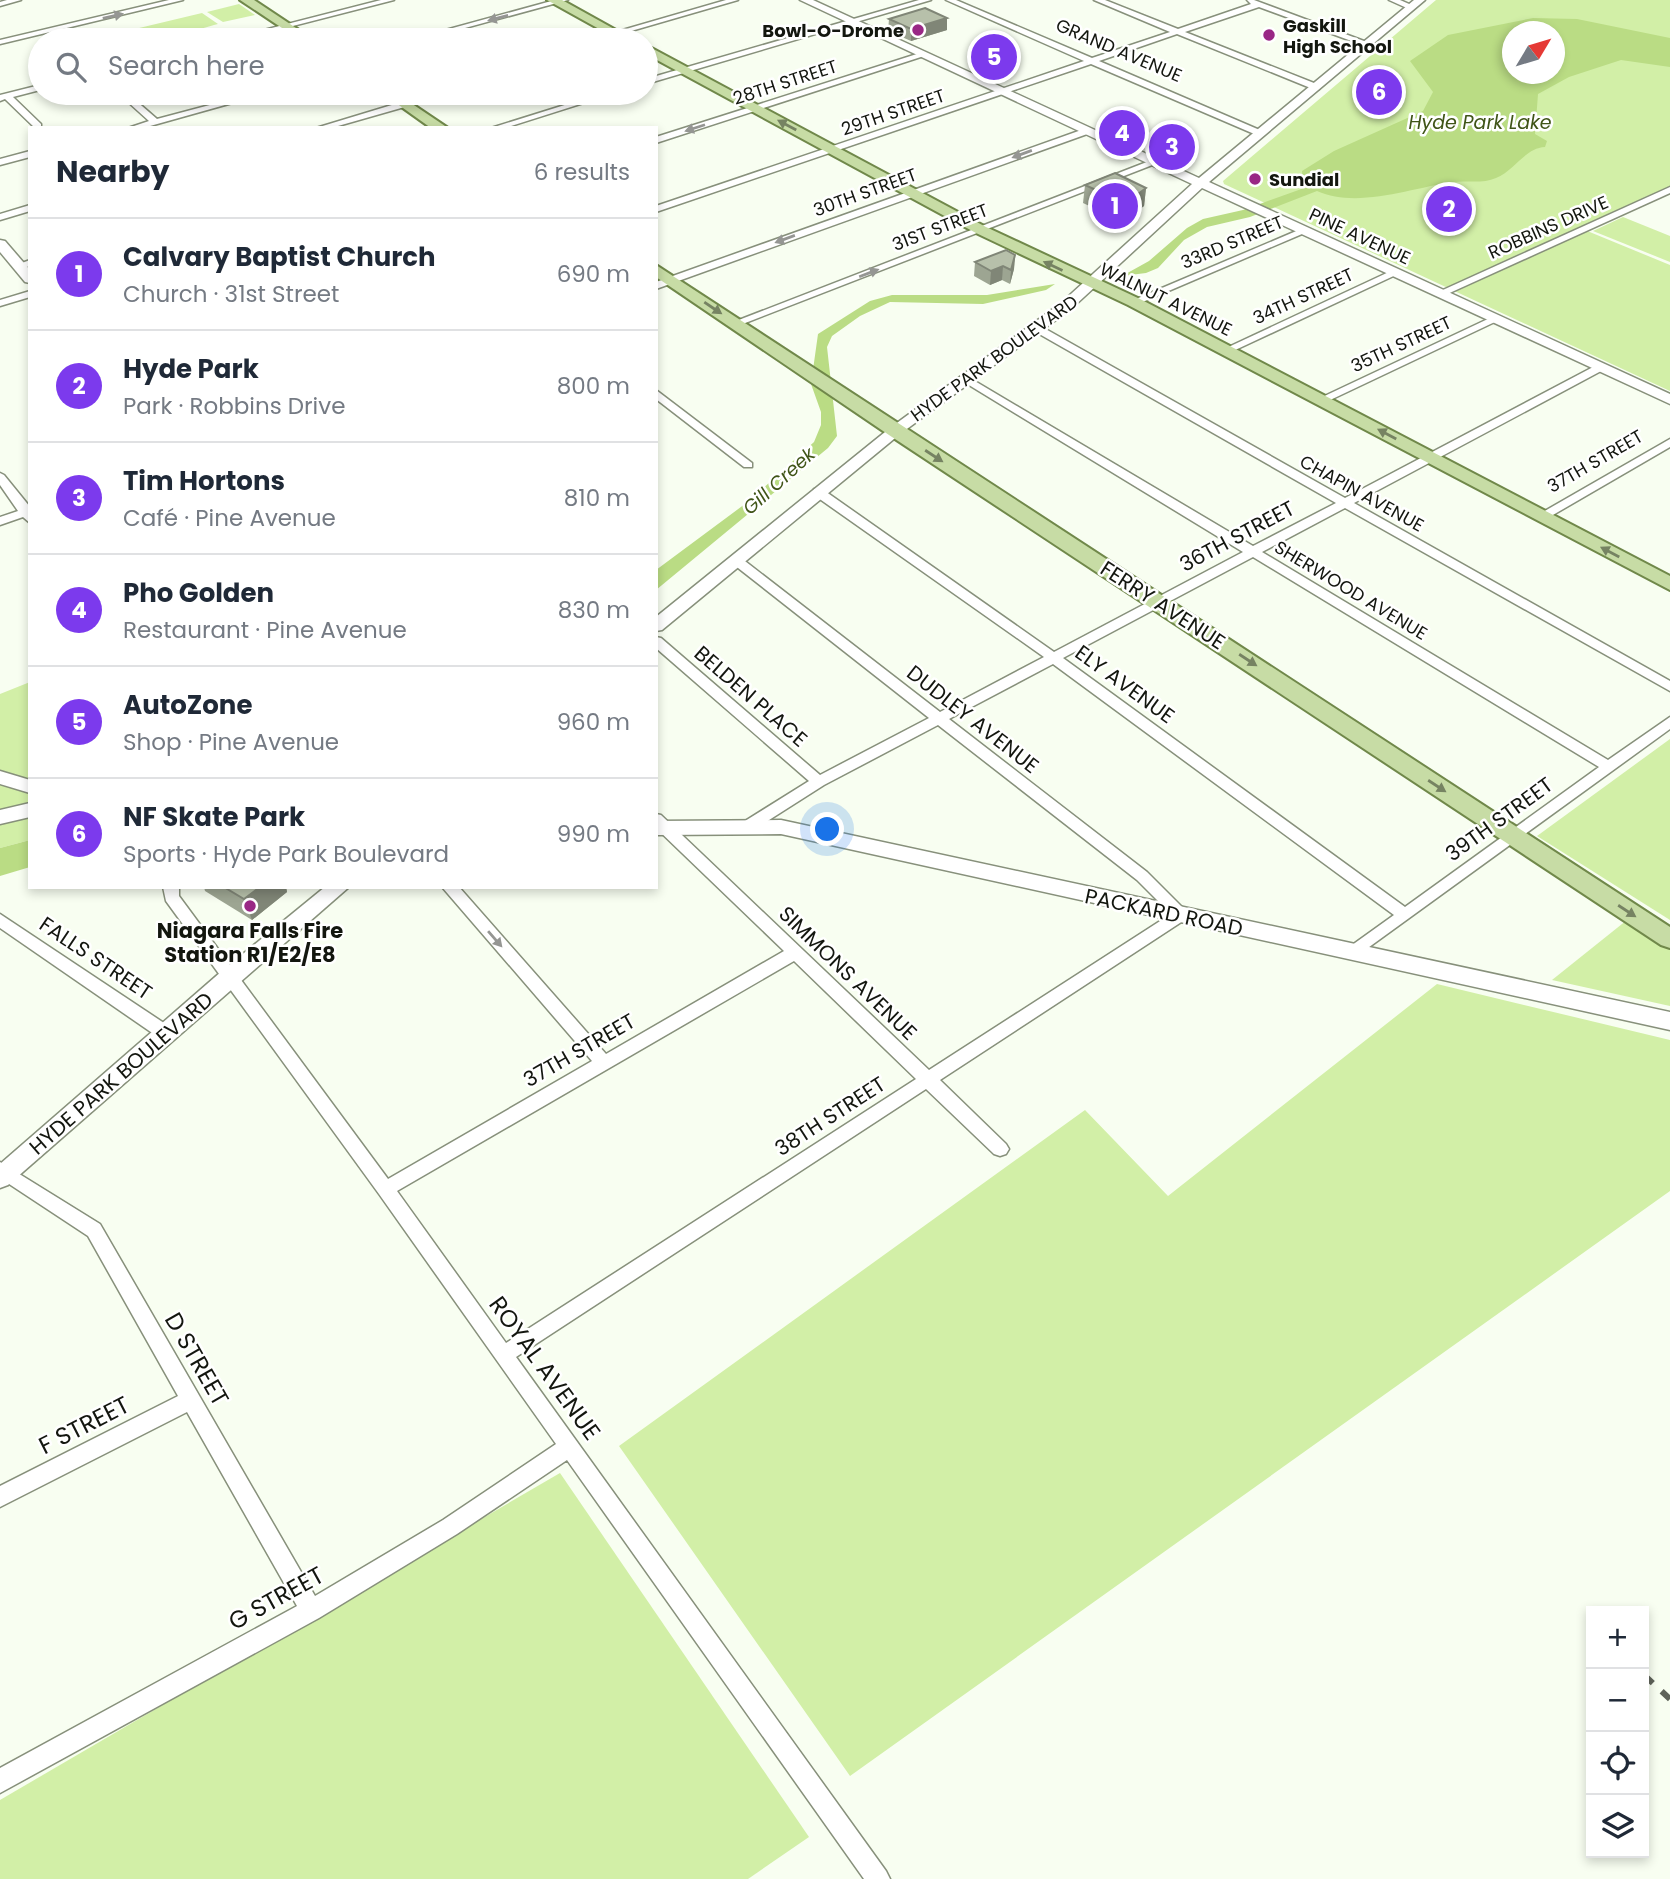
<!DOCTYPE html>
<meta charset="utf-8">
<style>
body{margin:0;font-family:Poppins,sans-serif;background:#f2f2f3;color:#1f2937}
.controls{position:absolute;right:21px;bottom:21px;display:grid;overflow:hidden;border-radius:0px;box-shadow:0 4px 10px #0003}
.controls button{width:63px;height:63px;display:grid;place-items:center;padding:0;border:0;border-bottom:2px solid #e0e1e3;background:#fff;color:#1f2937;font:35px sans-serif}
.compass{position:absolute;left:1502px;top:21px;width:63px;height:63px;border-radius:50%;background:#fff;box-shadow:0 4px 10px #0003;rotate:52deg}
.you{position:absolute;left:828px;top:830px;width:24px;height:24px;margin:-18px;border:5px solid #fff;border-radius:50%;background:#1a73e8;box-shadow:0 0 0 10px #1a73e833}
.badge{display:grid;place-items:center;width:46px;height:46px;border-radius:50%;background:#7c3aed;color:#fff;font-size:23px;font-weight:700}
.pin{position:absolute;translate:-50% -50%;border:4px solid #fff;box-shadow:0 2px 7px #0006}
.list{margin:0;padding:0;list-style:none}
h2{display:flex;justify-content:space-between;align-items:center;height:91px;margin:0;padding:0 28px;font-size:30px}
h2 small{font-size:23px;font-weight:400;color:#747a83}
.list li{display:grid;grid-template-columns:46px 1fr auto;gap:21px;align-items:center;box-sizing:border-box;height:112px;padding:0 28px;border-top:2px solid #e0e1e3}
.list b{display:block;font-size:26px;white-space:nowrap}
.list p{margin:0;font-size:23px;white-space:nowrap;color:#747a83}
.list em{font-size:23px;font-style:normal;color:#747a83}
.icon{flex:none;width:38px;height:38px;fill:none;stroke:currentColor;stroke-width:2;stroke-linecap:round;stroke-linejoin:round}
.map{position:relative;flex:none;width:1670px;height:1879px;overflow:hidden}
.search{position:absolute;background:#fff;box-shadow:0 4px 10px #0003;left:28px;top:28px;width:630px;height:77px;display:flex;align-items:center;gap:18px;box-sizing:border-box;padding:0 24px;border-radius:38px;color:#747a83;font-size:26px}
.panel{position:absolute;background:#fff;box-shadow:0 4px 10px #0003;left:28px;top:126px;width:630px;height:763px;border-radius:0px}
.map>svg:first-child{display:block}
</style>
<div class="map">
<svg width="1670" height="1879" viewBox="0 0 1670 1879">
<rect width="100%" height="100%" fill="#f8fef1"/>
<g fill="#d2efa7" fill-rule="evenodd">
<path d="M1436 0H1670V186L1580 228 1670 265V391L1224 184 1223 181ZM1512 32H1554V74H1512Z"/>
<path d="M239 4 255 15 223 22 207 12Z"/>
<path d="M202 13 218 24C189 31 141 52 114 34Z"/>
<path d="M1623 217 1670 236V262L1593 231Z"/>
<path d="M30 682V840L0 848V694Z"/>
<path d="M1670 739V920L1537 836Z"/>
<path d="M1627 920 1670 949V1006L1552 980Z"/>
<path d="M1437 984 1670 1040V1191L850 1776 619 1446 1085 1110 1168 1196Z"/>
<path d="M560 1473 809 1837 748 1879H0V1800Z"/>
</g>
<g fill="#badc84" fill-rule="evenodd">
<path d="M1533 18 1577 19 1670 38V67L1621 60 1569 77 1538 94 1535 134 1547 141 1545 147C1525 148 1515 170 1496 178 1483 184 1466 180 1453 182 1411 188 1357 209 1317 191L1250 217 1207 227 1184 240 1158 268 1146 273 1122 276 1149 261 1187 228 1203 219 1243 210 1307 187 1303 184 1302 171 1334 151 1423 111 1433 92 1410 61 1448 35ZM1512 32H1554V74H1512Z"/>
<path d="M1055 284 1046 290 983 304 890 302 860 316 832 336 827 347 837 436 828 448 656 590V570L749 501 814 442 821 425V412L811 384 818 334 870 301 892 295H987Z"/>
<path d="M30 840V867L0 876V848Z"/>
</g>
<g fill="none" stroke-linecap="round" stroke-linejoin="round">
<g stroke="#87907b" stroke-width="3">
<g id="street">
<path d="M7 0H21L0 6V2Z"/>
<path d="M169 0H183L0 44V40Z"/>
<path d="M381 0H394L238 40H225Z"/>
<path d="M555 0H568L421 40H409Z"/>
<path d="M726 0H738L600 40H588Z"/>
<path d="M919 0H931L646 84V79Z"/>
<path d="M946 0H956L1092 58 1170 32 1094 0H1105L1178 29 1251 4 1247 0H1254L1372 44 1365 46 1259 7 1185 32 1319 85V89H1313L1177 34 1099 61 1262 131 1263 133 1259 136 1091 64 656 212V206L1084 61Z"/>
<path d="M1389 0H1400L1416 7 1409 9Z"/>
<path d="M920 53 927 55 656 143V137Z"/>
<path d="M40 85V90L13 97 41 124V128H35L5 99 0 101V95Z"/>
<path d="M118 93H127L157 119 255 93H268L143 128H128L149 121Z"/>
<path d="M395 93H408L390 98V94Z"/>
<path d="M603 93H615L505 128H491Z"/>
<path d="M405 101 408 102V106L331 128H316Z"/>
<path d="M1087 128 1090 129V133L656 289V282Z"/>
<path d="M30 151V157L0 165V159Z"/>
<path d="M1152 160 1160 162 740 325 731 323Z"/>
<path d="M1670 187V193L1443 296 1434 294Z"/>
<path d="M30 205V211L0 220V214Z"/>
<path d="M1301 229 1309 231 1138 304 1129 302Z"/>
<path d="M30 260V266L19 269 14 266Z"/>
<path d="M1391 271 1400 273 1231 352 1222 350Z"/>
<path d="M30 291V297L0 306V300Z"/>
<path d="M1490 318 1499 320 1326 402 1316 400Z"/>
<path d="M1034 327H1042L1345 498 1595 366H1603V370L1354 503 1670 681V691L1345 508 1262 552 1608 760 1670 717V729L1354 958 1346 952 1348 948 1394 915 1053 664 949 719 1147 872 1186 911 1189 915 1186 919 940 1080 1006 1144 1009 1149 1006 1154 1000 1156 994 1154 926 1089 516 1357 886 1871 890 1879H864L567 1460 457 1534 319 1618 0 1793V1768L297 1606 187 1412 0 1507V1486L178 1396 88 1236 0 1178V1162L100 1224 315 1596 443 1520 556 1444 379 1194 166 901 163 887H179V896L388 1179 592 1061 442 887H459L606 1054 784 951 656 828V814L661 815 929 1070 1171 914 1137 880 938 725 824 785 755 829H745L743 825 745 821 809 781 656 648V637L661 638 820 775 929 718 733 564V558H741L940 712 1044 657 814 495V489H822L1054 652 1243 552 964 382V378L968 377 1253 546 1336 503 1034 331ZM1253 557 1599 767 1405 907 1063 658ZM794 961 916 1079 506 1343 397 1191Z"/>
<path d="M656 390 752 463V467H744L656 399Z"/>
<path d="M1670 439V447L1546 519H1538L1536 516Z"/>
<path d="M0 473 4 475 30 507V523L23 517 0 525V517L18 511 0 485Z"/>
<path d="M0 914 173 1029 175 1034 173 1039H161L0 928Z"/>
</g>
</g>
<g stroke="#87907b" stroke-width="3">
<g id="secondary">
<path d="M800 0H813L1199 178 1414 0H1425L1209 182 1670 394V404L1202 188 1071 309 900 434 662 630 656 631V617L890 428 1061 303 1192 184Z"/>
<path d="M0 240 5 241 30 270V283L25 282 0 252Z"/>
<path d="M0 771 30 780V793L0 784Z"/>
<path d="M30 803V817L0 824V810Z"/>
<path d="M781 820 1670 1012V1030L781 834 656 835V821Z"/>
<path d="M325 887H349L8 1185 0 1188V1164L222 971Z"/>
</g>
</g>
<g stroke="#70884a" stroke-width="4">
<g id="primary">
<path d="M240 0H254L314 40H300Z"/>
<path d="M547 0H562L634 40H619Z"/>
<path d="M646 45 986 227 1140 299 1670 576V590L1128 305 976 233 646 54Z"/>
<path d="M382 93H396L448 128H431Z"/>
<path d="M656 265 1670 927V948L1661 945 889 435 656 277Z"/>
</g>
</g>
<use href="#street" fill="#fff" fill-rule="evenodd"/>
<use href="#secondary" fill="#fff" fill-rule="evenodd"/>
<use href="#primary" fill="#c7dca5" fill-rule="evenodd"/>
<path stroke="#5f635a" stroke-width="6" stroke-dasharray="12 12" stroke-linecap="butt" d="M1644 1675 1670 1699"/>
</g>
<g fill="#9da592">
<path d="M889 19 947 30 911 41 888 31Z"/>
<path d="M1085 185 1146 188 1144 206 1127 218 1117 219 1083 203Z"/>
<path d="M1015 255 1014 269 1010 284 1002 280 990 285 974 276 975 262Z"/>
<path d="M204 887H286L287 892 252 920 205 891Z"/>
</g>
<g fill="#808677">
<path d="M947 18V30L911 41V29Z"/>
<path d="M1146 188 1144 206 1127 218 1117 219 1120 201Z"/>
<path d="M1015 255 1014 269 1010 284 1011 270Z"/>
<path d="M1003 266 1002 280 990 285 991 271Z"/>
<path d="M260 887H286L287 892 252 920 244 899Z"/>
</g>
<g fill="#b7c0aa" stroke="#808677" stroke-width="2">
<path d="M925 8 947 18 911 29 889 19Z"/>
<path d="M1115 173 1146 188 1130 200 1120 201 1085 185Z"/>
<path d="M1006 250 1015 255 1011 270 1003 266 991 271 975 262Z"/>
<path d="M224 887H260L244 899Z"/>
</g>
<defs><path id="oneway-solid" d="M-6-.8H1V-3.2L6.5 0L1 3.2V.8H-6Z" transform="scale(1.75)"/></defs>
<g fill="#959693">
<use href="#oneway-solid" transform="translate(113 16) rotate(-13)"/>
<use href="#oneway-solid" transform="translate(498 18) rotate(165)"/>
<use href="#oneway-solid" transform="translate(695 128) rotate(162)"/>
<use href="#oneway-solid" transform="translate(1022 154) rotate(160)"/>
<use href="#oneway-solid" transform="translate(785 239) rotate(160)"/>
<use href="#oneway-solid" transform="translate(869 273) rotate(-21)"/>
<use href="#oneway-solid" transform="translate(495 939) rotate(49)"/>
</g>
<g fill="#768362">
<use href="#oneway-solid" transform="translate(787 125) rotate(-152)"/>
<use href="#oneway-solid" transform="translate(1053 266) rotate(-155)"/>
<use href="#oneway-solid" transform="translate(713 308) rotate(34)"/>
<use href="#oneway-solid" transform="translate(1387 434) rotate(-152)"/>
<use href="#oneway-solid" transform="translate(934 456) rotate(33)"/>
<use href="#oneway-solid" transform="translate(1610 552) rotate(-152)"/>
<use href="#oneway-solid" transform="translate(1248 660) rotate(33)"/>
<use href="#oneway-solid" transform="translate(1437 786) rotate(33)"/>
<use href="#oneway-solid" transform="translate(1627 911) rotate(33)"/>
</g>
<g fill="#992785" stroke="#fff" stroke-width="2.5">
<circle cx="918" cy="30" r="7"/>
<circle cx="1269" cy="35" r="7"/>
<circle cx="1255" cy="179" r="7"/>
<circle cx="250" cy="906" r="7"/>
</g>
<g text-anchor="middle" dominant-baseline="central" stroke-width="5" stroke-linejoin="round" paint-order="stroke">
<g font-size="18" font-weight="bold" fill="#13160f" stroke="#fff" text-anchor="start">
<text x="1283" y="25">Gaskill<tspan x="1283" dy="21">High School</tspan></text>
<text x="904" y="30" text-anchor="end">Bowl-O-Drome</text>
<text x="1269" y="179">Sundial</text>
</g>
<g font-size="18" fill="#13160f" stroke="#fff">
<text transform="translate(1119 50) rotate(23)">GRAND AVENUE</text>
<text transform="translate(785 82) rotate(-18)">28TH STREET</text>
<text transform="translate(893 112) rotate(-19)">29TH STREET</text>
<text transform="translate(865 192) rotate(-20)">30TH STREET</text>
<text transform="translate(940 227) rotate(-21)">31ST STREET</text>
<text transform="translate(1548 227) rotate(-24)">ROBBINS DRIVE</text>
<text transform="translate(1360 236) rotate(25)">PINE AVENUE</text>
<text transform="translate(1232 242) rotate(-23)">33RD STREET</text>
<text transform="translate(1303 296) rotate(-25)">34TH STREET</text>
<text transform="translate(1166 299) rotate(26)">WALNUT AVENUE</text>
<text transform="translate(1401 344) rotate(-25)">35TH STREET</text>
<text transform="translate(994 358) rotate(-36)">HYDE PARK BOULEVARD</text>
<text transform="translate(1595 461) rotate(-30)">37TH STREET</text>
<text transform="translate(1362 493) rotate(29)">CHAPIN AVENUE</text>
<text transform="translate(1351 590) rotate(31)">SHERWOOD AVENUE</text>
</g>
<g font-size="19" font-style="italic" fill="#405518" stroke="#fff">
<text x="1480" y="122">Hyde Park Lake</text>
<text transform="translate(779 481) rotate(-42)">Gill Creek</text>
</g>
<g font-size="21" fill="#13160f" stroke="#fff">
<text transform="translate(1237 536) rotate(-28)">36TH STREET</text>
<text transform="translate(1163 605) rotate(33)">FERRY AVENUE</text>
<text transform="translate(1125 684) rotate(36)">ELY AVENUE</text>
<text transform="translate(751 696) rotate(41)">BELDEN PLACE</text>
<text transform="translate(973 719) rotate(38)">DUDLEY AVENUE</text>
<text transform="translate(1499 819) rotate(-36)">39TH STREET</text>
<text transform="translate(1164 912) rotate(12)">PACKARD ROAD</text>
<text transform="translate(96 958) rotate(34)">FALLS STREET</text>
<text transform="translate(848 973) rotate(44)">SIMMONS AVENUE</text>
<text transform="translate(579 1050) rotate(-30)">37TH STREET</text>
<text transform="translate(121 1073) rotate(-41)">HYDE PARK BOULEVARD</text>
<text transform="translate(830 1116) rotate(-33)">38TH STREET</text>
</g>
<g font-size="21" font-weight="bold" fill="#13160f" stroke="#fff">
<text x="250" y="930">Niagara Falls Fire<tspan x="250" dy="24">Station R1/E2/E8</tspan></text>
</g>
<g font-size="24" fill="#13160f" stroke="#fff">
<text transform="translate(197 1359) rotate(60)">D STREET</text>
<text transform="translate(545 1368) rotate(54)">ROYAL AVENUE</text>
<text transform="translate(84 1425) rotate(-27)">F STREET</text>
<text transform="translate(276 1598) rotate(-29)">G STREET</text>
</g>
</g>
</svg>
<div class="controls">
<button>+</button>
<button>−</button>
<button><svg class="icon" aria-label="locate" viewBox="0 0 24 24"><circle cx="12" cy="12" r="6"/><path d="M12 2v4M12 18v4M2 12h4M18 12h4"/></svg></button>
<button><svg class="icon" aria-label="layers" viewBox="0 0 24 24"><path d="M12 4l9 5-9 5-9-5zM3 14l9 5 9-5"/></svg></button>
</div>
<svg class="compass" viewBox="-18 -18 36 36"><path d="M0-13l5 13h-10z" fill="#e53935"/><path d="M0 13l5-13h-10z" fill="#747a83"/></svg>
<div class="you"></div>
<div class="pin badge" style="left:1115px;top:206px">1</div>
<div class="pin badge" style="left:1449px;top:209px">2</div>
<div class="pin badge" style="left:1172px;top:147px">3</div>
<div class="pin badge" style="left:1122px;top:133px">4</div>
<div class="pin badge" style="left:994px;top:57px">5</div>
<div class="pin badge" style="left:1379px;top:92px">6</div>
<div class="search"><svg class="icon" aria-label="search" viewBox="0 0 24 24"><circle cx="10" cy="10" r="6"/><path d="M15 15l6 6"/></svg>Search here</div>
<section class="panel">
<h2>Nearby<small>6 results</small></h2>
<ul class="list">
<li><span class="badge">1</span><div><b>Calvary Baptist Church</b><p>Church · 31st Street</p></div><em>690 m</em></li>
<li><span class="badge">2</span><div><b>Hyde Park</b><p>Park · Robbins Drive</p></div><em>800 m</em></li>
<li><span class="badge">3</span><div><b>Tim Hortons</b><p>Café · Pine Avenue</p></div><em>810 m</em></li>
<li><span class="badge">4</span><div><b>Pho Golden</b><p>Restaurant · Pine Avenue</p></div><em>830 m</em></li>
<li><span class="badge">5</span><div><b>AutoZone</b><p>Shop · Pine Avenue</p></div><em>960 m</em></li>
<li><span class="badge">6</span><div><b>NF Skate Park</b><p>Sports · Hyde Park Boulevard</p></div><em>990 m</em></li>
</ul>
</section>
</div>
